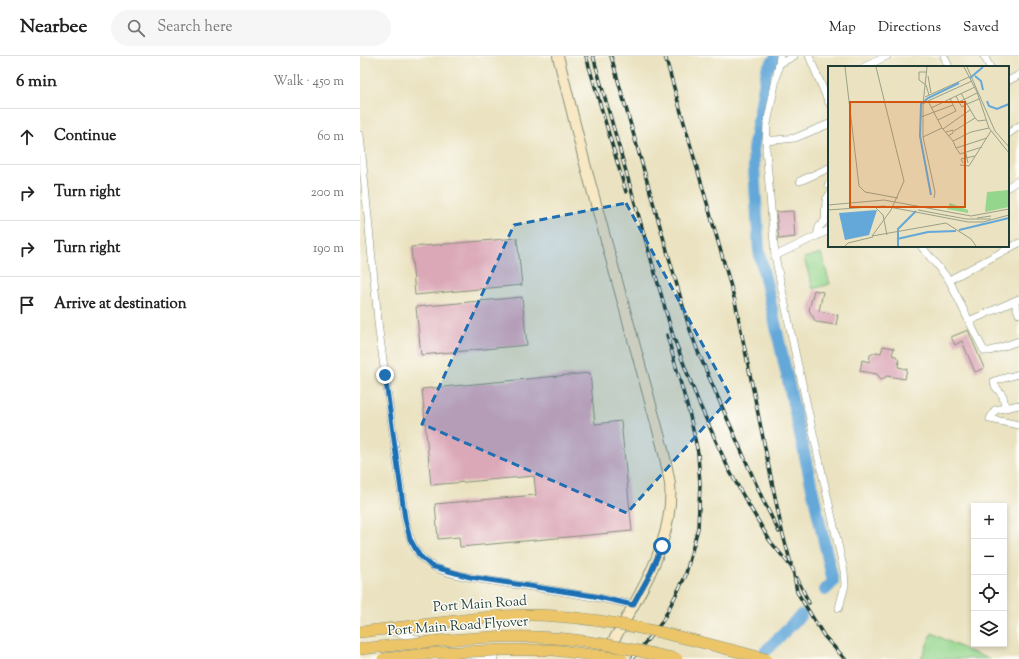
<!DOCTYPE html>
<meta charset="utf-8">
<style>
body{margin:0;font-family:"Sorts Mill Goudy",serif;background:#f6f6f6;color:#222}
.controls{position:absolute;right:12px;bottom:12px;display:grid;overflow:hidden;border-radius:0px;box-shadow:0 2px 6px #0003}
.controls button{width:36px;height:36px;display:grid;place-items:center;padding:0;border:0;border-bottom:1px solid #e0e0e0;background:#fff;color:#222;font:20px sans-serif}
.stop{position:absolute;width:12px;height:12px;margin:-9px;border:3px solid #1f6fb2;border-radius:50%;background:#fff}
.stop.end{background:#1f6fb2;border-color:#fff;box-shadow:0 1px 4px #0008}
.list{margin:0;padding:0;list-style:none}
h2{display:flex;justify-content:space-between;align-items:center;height:52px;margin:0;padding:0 16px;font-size:17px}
h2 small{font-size:13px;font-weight:400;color:#767676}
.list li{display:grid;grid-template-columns:26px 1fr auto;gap:12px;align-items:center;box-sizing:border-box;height:56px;padding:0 16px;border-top:1px solid #e0e0e0}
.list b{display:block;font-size:15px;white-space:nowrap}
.list em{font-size:13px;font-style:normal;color:#767676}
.icon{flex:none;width:22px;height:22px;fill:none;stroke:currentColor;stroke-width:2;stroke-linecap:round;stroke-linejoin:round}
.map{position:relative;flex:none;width:659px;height:603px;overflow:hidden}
header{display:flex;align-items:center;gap:24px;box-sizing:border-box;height:56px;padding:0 20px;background:#fff;border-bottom:1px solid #e0e0e0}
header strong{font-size:19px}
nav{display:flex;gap:22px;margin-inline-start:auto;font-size:14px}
.search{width:280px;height:36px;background:#f6f6f6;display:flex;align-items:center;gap:10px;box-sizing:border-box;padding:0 14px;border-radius:22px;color:#767676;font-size:15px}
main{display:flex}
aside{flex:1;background:#fff}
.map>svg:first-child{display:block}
</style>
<header>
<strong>Nearbee</strong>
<div class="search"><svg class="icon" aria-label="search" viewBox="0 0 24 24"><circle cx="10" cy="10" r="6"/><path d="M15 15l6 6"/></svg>Search here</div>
<nav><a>Map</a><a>Directions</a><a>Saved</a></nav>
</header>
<main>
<aside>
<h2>6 min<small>Walk · 450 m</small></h2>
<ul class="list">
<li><svg class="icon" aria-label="ahead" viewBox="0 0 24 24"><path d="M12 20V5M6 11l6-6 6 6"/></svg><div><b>Continue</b></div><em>60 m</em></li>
<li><svg class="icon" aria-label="right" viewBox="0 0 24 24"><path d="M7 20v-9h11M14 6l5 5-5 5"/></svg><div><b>Turn right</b></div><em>200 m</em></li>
<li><svg class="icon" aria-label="right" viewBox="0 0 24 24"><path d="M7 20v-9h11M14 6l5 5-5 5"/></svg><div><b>Turn right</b></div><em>190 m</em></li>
<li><svg class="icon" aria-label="arrive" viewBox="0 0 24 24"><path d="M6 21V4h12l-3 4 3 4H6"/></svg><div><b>Arrive at destination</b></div></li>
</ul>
</aside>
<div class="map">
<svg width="659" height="603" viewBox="0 0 659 603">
<rect width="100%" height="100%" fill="#fdfcf7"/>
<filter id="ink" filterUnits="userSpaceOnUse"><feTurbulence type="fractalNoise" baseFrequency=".025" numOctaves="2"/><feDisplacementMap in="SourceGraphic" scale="8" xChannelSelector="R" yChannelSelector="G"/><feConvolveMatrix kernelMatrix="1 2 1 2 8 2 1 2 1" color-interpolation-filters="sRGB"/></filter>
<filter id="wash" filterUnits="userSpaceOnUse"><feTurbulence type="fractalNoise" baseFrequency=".012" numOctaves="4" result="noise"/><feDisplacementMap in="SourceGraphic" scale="16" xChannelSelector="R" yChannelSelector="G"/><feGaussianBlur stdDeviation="0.9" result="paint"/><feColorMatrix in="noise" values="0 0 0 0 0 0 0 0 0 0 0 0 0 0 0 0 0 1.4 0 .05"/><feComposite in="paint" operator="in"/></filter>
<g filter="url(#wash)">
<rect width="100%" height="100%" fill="#eae2c0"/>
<g fill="#95d68d" stroke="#5a8a60">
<path d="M461 197 470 228 453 233 444 202Z"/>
<path d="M572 577 608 595 631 603H561Z"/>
</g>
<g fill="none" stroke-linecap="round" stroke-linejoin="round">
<g stroke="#64a8d9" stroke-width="12">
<path d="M417 0 407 13 393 94 399 195 473 526 465 534"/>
<path d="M398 603 441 559"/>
</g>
</g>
<g id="blocks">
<g fill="#dba8b8">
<path d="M433 155 435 181 419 183 416 156Z"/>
<path d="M157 182 162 229 55 239 51 191Z"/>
<path d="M454 234 463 236 459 255 478 259 476 269 456 266 449 254Z"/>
<path d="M162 241 167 289 61 299 56 251Z"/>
<path d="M608 274 624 312 615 316 602 285 595 289 591 281Z"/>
<path d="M523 290 534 292 532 299 536 300 539 305 538 311 547 313 545 323 527 320 521 324 517 318 500 315 502 304 509 306 510 299 516 296 521 297Z"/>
<path d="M230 317 235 368 261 365 272 475 100 491 99 481 78 483 75 448 176 439 174 420 71 429 62 333Z"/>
</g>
</g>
</g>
<g filter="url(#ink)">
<use href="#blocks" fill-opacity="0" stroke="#84907a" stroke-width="1"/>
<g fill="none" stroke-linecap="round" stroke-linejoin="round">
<g stroke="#84907a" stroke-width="8">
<g id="street">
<path d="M420 0 419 8 434 0"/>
<path d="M449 0 469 47"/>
<path d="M584 0 589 11"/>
<path d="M624 0 630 11"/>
<path d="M419 8 407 68 406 93 415 200 435 296 484 515 485 529 479 552"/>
<path d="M504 11 527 0"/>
<path d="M648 25 659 19"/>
<path d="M648 78 659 70"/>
<path d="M0 79 19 275 45 463C49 481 54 499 71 509 85 519 126 524 144 527 187 533 230 539 273 549"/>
<path d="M406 85 435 82 469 68"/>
<path d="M440 125 469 112"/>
<path d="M468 129H469"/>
<path d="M648 131 659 124"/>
<path d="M457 180 459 171 465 165 466 144 469 139"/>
<path d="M561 190 589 224 659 187"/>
<path d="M415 200 469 174"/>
<path d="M589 224 609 265 659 243"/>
<path d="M654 245 659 258"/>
<path d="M609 265 623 293 625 295H630L659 285"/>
<path d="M659 349 635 354 630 363 659 369"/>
<path d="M645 351 643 340 635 330 634 325 659 318"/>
<path d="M31 575C51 579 68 589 87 594"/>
<path d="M111 599 134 603"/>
</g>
</g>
<g stroke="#84907a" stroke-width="12">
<path id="secondary" d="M198 0 225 108 302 389C305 402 308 415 310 428 315 491 272 550 243 603"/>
</g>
<g stroke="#84907a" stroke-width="12">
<path id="primary" d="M0 576 104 564"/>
</g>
<use href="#street" stroke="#fff" stroke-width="7"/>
<use href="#secondary" stroke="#f8e8c3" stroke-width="10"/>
<use href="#primary" stroke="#edc569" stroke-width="11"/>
<g stroke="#1f3d34" stroke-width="3.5">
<g id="rail">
<path d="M226 0 266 136"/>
<path d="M233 0 313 280 338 345 369 414 384 441 410 485 433 513 437 536 464 580 485 603"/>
<path d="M251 0 329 271 338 296 403 444 419 476"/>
<path d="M305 0 375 245 422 475 431 508"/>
<path d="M437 522 449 547"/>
<path d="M272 603 302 566 325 521 338 472 340 429 338 397 330 360 307 279"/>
</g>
</g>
<use href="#rail" stroke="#fdfcf7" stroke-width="2" stroke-dasharray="6" stroke-linecap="butt"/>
<g stroke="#84907a" stroke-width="12" stroke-linecap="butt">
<g id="primary-bridge">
<path d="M104 564C134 560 165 557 195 560 267 565 337 585 406 603"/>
<path d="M0 593C58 587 117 579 176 581 223 582 270 593 317 603"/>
<path d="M23 603 76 597 143 594H194L262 603"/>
</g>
</g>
<use href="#primary-bridge" stroke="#edc569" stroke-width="11"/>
</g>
</g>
<g fill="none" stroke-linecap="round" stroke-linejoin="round" filter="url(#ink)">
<path stroke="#1f6fb2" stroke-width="5" d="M25 319 45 463 50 483 59 499 71 510 110 521 234 540 273 549 290 518 302 490"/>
</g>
<path fill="#1f6fb2" fill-opacity="0.2" stroke="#1f6fb2" stroke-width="3" stroke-dasharray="8 5" stroke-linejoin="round" d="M266 147 371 341 267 457 62 368 154 169Z"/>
<g text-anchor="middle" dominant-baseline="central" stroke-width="3" stroke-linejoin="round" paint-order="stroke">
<g font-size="14" fill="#1f3d34" stroke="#fdfcf7">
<text transform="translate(120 549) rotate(-4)">Port Main Road</text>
<text transform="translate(98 571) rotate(-4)">Port Main Road Flyover</text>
</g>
</g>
<g transform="translate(468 10)">
<rect width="181" height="181" fill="#eae2c0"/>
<path d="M181 124V141L157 146 159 126ZM122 137 140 144V147L119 143Z" fill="#95d68d"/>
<path d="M49 144 41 169 17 174 11 147Z" fill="#64a8d9"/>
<path fill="none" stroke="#64a8d9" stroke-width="2" d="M147 10 153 15 155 24M142 12 155 1M159 35 161 40 169 43 181 38M103 129 92 70 93 38 100 32 131 17M131 164 181 152M69 173 100 166 128 165M70 180V163L88 145"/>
<path fill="none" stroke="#99a088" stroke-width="1" d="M17 1 31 120 37 126 70 132M48 1 76 115 63 144 44 170 118 157 143 173 148 180M99 1 95 38 100 35 114 62 125 75 143 66 161 62M136 1 149 26 161 62 181 87M139 1 167 65 181 81M99 6H91V14L98 19 101 29M100 10 103 27M133 27 139 38 151 33M128 30 131 36 149 27M97 31 141 11M100 35 144 15M95 38V71L107 126 106 132M103 42 147 21M93 51 125 39 122 32M147 52 150 55 158 54M110 54 128 45 125 39M115 63 142 44M126 65 147 52 139 38 134 41 131 36M118 66 125 64V67L120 70M95 71 114 62M125 75 128 82 159 72M136 79 140 97M128 82 132 88 154 81M135 97 133 93 147 90M132 99 141 100 163 65M0 139 56 134 143 150 181 143M47 141 55 149 59 169M0 144 56 140 140 156H155L181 149M90 144 138 153H163M149 152 163 150M17 180 20 177 45 171"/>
<path fill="#d45610" fill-opacity="0.15" stroke="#d45610" stroke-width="2" d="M22 36H137V141H22Z"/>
<rect width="181" height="181" fill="none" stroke="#1f3d34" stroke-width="2"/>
</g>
</svg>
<div class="controls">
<button>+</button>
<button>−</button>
<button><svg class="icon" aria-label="locate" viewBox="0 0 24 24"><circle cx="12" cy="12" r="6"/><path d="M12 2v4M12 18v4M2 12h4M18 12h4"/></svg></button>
<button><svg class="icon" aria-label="layers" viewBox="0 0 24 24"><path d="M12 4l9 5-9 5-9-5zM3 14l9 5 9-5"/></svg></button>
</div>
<div class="stop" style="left:302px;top:490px"></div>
<div class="stop end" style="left:25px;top:319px"></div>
</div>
</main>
